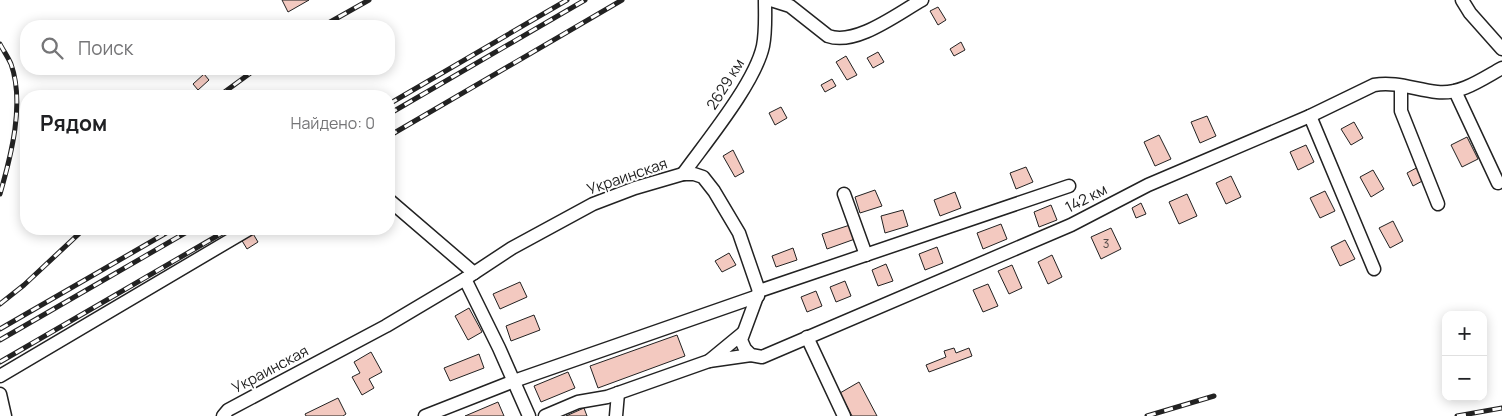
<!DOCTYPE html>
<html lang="ru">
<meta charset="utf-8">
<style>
body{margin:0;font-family:Manrope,sans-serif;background:#f6f6f6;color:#202124}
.controls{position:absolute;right:15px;bottom:15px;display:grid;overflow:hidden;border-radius:10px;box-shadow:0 2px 12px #0003}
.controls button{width:45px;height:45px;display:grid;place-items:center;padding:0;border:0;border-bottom:1px solid #e0e0e0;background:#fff;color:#202124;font:25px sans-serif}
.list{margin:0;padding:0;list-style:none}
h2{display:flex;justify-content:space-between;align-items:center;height:65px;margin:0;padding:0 20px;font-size:21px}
h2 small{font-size:16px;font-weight:400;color:#757577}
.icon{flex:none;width:28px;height:28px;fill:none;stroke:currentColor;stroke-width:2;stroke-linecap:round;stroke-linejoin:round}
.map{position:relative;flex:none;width:1502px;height:416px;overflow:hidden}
.search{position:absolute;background:#fff;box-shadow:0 2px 12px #0003;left:20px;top:20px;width:375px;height:55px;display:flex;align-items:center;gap:12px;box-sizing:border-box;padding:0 18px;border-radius:20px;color:#757577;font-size:19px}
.panel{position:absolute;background:#fff;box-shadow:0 2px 12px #0003;left:20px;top:90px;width:375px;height:145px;border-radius:20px}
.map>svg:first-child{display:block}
</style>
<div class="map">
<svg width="1502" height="416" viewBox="0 0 1502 416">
<rect width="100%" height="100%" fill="#fff"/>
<g fill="#f3c9c0" stroke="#222">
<path d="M282 0H309L288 12Z"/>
<path d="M938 7 946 20 938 25 930 11Z"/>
<path d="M961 42 965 50 954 56 950 49Z"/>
<path d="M878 52 884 62 873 68 867 58Z"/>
<path d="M846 56 857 75 847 80 836 62Z"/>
<path d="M204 74 209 80 198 90 193 84Z"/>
<path d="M832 79 836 86 825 92 821 85Z"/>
<path d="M781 107 787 118 775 125 769 113Z"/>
<path d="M1207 116 1216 136 1200 143 1191 122Z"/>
<path d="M1354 122 1363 138 1351 145 1341 129Z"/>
<path d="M1159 135 1171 159 1155 166 1144 142Z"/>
<path d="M1467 137 1478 159 1462 167 1451 145Z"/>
<path d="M1306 145 1314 162 1298 170 1290 152Z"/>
<path d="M733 150 744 172 735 177 723 156Z"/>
<path d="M1420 166 1426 179 1413 186 1407 173Z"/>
<path d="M1026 167 1033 182 1016 189 1010 173Z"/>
<path d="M1373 170 1384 189 1371 197 1360 177Z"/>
<path d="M1231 176 1241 197 1226 204 1216 183Z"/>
<path d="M875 190 882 206 860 213 855 197Z"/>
<path d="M1325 191 1335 211 1320 218 1310 198Z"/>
<path d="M955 192 961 208 940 216 934 200Z"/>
<path d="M1187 194 1197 216 1179 224 1169 202Z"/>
<path d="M1141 203 1146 214 1136 218 1132 208Z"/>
<path d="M1051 205 1057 220 1039 227 1034 212Z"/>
<path d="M903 210 908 226 885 233 881 216Z"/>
<path d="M1393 221 1403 241 1390 248 1379 228Z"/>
<path d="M1001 224 1007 239 983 249 977 233Z"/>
<path d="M850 225 855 239 827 249 822 234Z"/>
<path d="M1111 228 1121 249 1101 259 1091 237Z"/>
<path d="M252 232 258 242 247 249 241 239Z"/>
<path d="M1345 240 1355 259 1340 266 1331 247Z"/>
<path d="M937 247 943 263 925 270 919 254Z"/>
<path d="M793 248 797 260 776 267 772 256Z"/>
<path d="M729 253 736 265 722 272 715 261Z"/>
<path d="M1052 255 1062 277 1048 284 1038 262Z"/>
<path d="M886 264 893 281 878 286 872 270Z"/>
<path d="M1012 265 1022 288 1009 294 998 271Z"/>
<path d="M845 281 851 296 836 302 830 287Z"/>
<path d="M520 282 527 297 500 309 493 294Z"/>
<path d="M988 284 998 306 983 312 973 290Z"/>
<path d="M816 291 822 306 807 312 801 297Z"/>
<path d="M469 308 482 332 468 340 455 316Z"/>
<path d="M534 315 540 330 511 341 506 326Z"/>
<path d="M677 335 685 356 598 388 590 366Z"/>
<path d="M954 348 956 353 969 348 972 356 929 372 926 365 946 357 944 351Z"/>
<path d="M371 352 382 372 369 379 374 388 362 395 352 377 360 373 354 362Z"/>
<path d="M479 354 484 368 450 381 444 368Z"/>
<path d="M568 372 575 388 541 402 534 386Z"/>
<path d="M859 382 877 416H852L840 393Z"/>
<path d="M338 398 346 414 343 416H306L305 414Z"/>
<path d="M498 402 504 416H465Z"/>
<path d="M584 408 587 416H566Z"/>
</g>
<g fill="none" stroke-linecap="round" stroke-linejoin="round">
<g stroke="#222" stroke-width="15">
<g id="minor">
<path d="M771 0 790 6 828 36C856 46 897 14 922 0"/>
<path d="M1462 0 1470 13 1502 49"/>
<path d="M1401 86V111L1438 204"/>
<path d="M1455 91 1498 183"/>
<path d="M1310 116 1374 269"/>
<path d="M683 174C706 142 755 83 763 46 766 31 765 15 765 0"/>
<path d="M844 194 866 255"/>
<path d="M389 200 474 273"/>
<path d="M465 279 499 348 529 416"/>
<path d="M759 291 741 340 745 349 751 355 762 357 1071 225 1148 185 1310 116 1374 85C1396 81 1416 90 1437 92 1460 95 1482 79 1502 68"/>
<path d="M807 337 844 416"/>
<path d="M709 361 751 355"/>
<path d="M0 376 249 229"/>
<path d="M0 394 5 416"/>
<path d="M223 416 228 410 386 326 465 279 512 248 593 204 635 188 683 174H694L703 177 714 191 739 233 759 291 1069 186"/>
<path d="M425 416 514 381 758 296"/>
<path d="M545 416 578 402 607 397 709 361 743 333"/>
<path d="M616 416 618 393"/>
</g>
</g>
<use href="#minor" stroke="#fff" stroke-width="12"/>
<g stroke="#222" stroke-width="5">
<g id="rail">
<path d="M323 26 369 0"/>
<path d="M0 44C3 50 8 57 11 64 25 103 11 156 0 194"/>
<path d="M219 96 256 69"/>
<path d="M389 104 567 0"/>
<path d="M389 114 585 0"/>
<path d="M389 136 622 0"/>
<path d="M0 304 24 285 84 229"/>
<path d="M0 329 173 229"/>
<path d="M0 340 192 229"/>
<path d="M0 362 229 229"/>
<path d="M1147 416 1214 396"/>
<path d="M1457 416 1502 408"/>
</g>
</g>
<use href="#rail" stroke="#fff" stroke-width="3" stroke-dasharray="9" stroke-linecap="butt"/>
</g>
<g text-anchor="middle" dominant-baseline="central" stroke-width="4" stroke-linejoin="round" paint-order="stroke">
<g font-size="12" fill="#564c4a">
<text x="1106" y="243">3</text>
</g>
<g font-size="15" fill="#222" stroke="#fff">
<text transform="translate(725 84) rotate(-58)">2629 км</text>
<text transform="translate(627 176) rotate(-19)">Украинская</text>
<text transform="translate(1086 198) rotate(-27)">142 км</text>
<text transform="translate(270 369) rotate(-28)">Украинская</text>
</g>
</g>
</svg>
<div class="controls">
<button>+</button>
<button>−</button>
</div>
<div class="search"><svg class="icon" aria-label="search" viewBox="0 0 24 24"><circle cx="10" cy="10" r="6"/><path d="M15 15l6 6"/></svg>Поиск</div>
<section class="panel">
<h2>Рядом<small>Найдено: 0</small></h2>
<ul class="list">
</ul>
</section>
</div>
